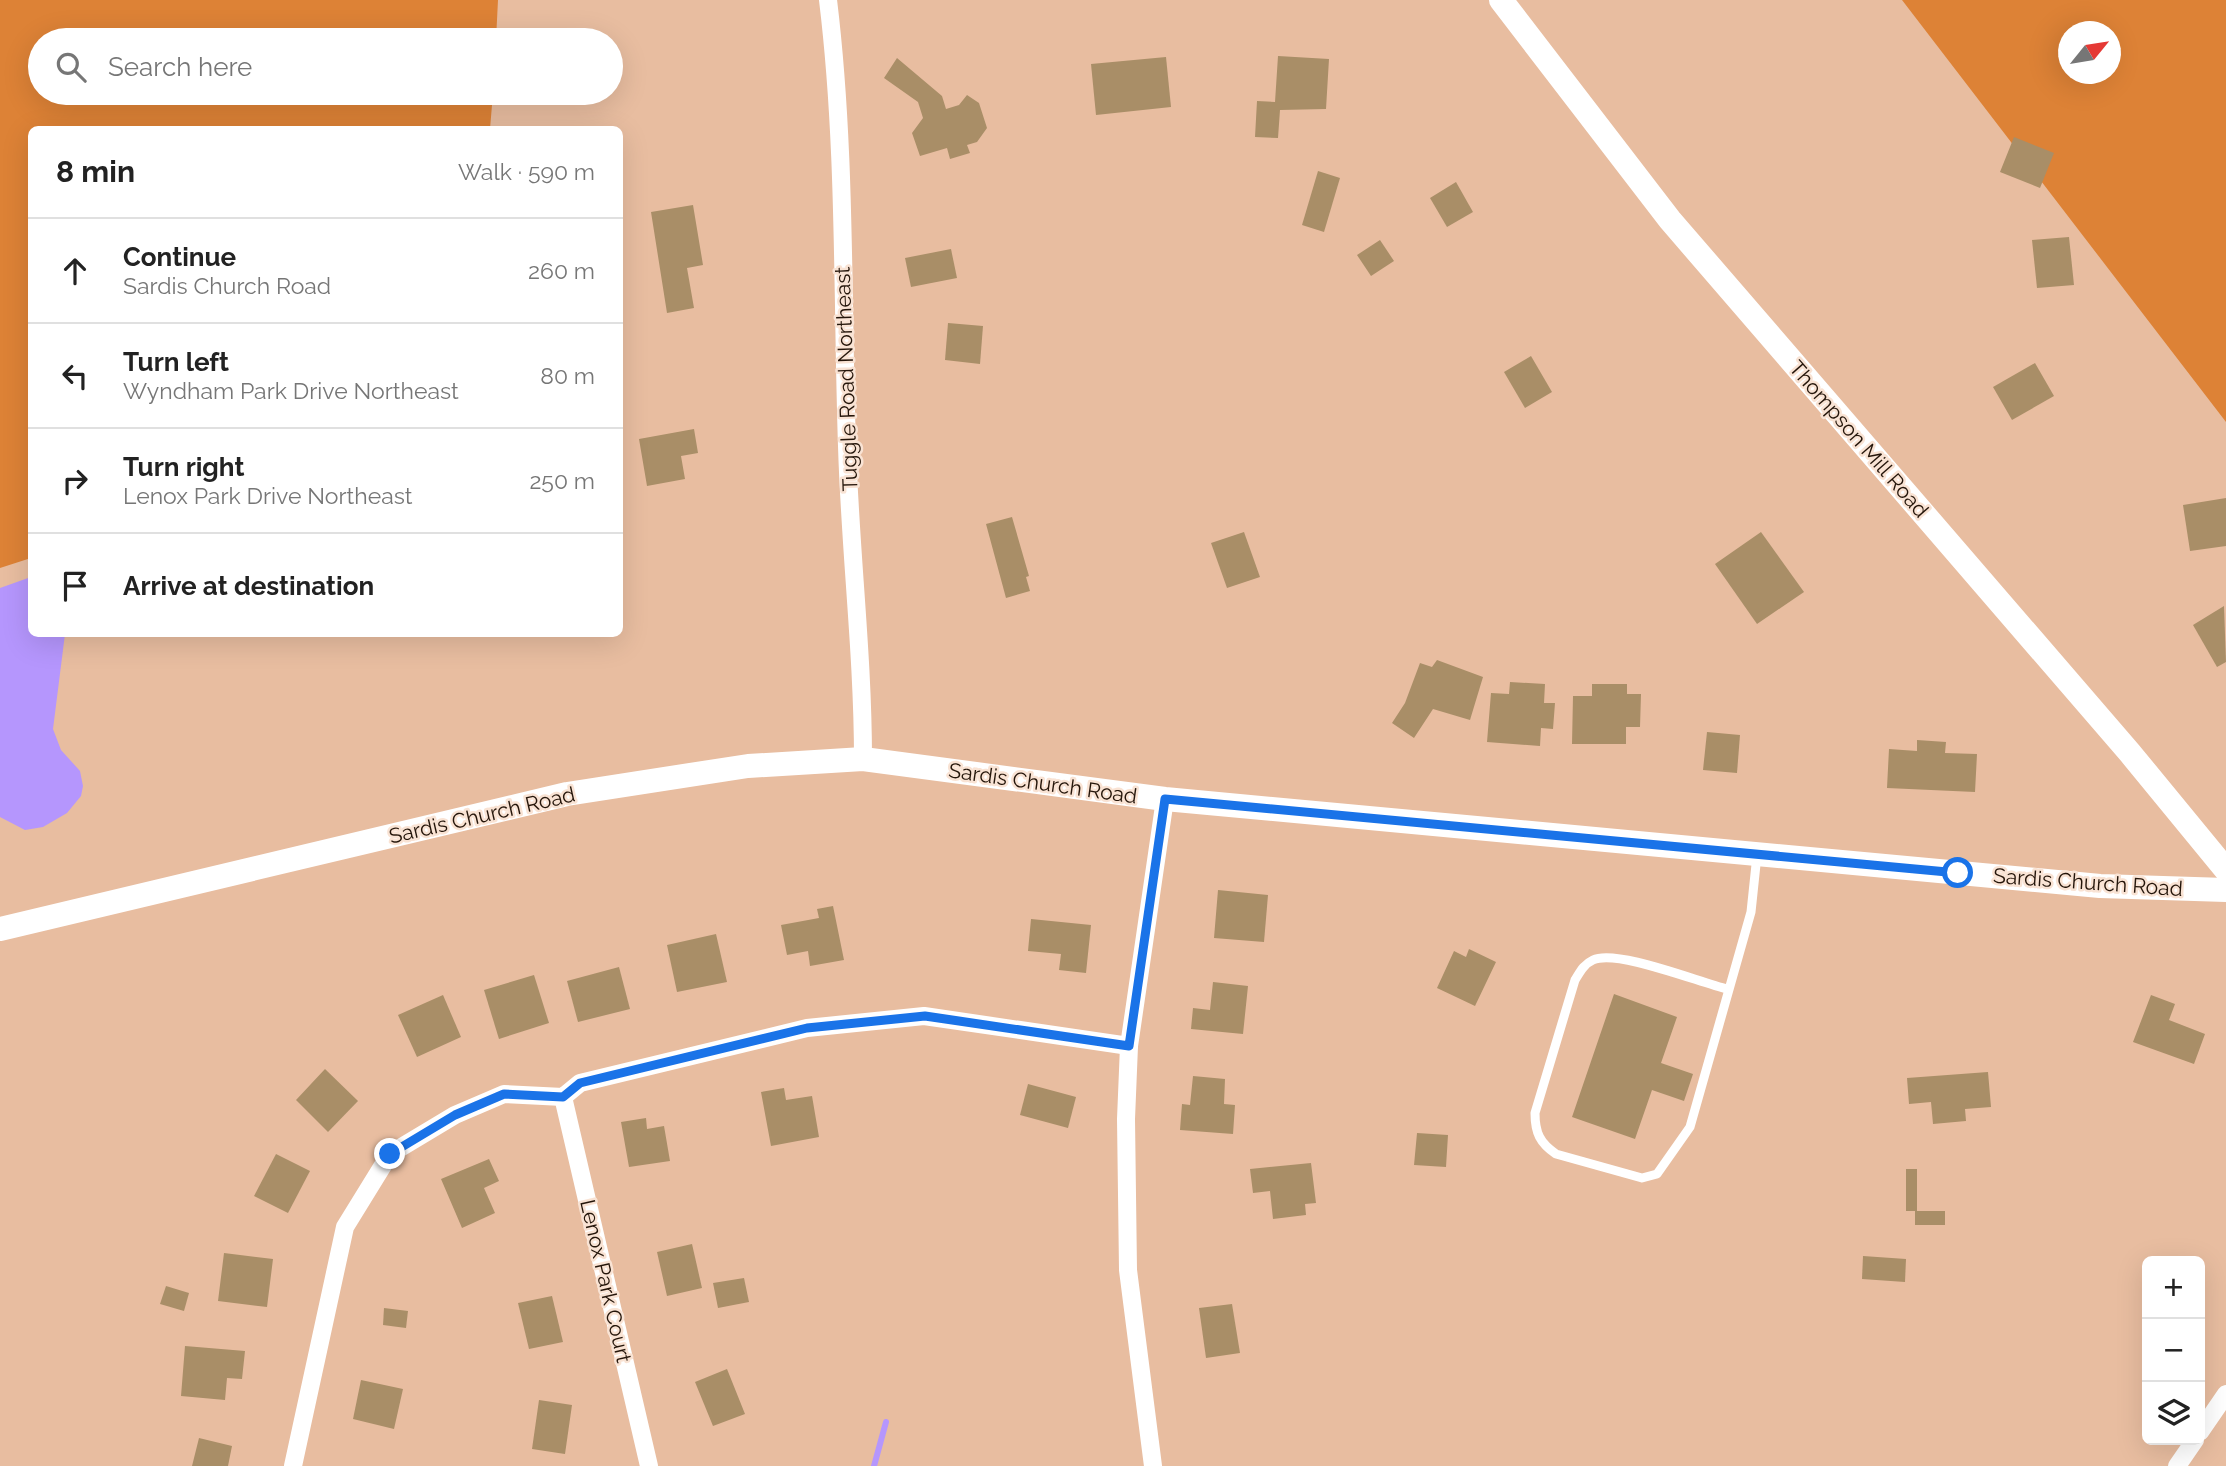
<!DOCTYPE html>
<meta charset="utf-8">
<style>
body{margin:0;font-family:Raleway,sans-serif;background:#f2f2f2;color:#222}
.controls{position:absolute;right:21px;bottom:21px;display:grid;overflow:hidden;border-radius:10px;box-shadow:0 7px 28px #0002}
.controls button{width:63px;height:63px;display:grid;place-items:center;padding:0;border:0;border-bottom:2px solid #e0e0e0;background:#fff;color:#222;font:35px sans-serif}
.compass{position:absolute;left:2058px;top:21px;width:63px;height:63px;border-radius:50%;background:#fff;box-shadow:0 7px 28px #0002;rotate:60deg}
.stop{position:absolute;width:21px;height:21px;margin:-16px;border:5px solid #1a73e8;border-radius:50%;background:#fff}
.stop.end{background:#1a73e8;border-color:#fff;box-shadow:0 2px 7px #0008}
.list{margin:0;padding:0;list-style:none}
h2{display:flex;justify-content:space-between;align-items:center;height:91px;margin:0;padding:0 28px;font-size:30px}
h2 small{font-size:23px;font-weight:400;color:#767676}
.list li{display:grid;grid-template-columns:46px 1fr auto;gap:21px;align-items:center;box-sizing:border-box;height:105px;padding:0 28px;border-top:2px solid #e0e0e0}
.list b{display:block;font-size:26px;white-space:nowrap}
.list p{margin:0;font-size:23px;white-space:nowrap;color:#767676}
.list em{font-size:23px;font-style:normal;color:#767676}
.icon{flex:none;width:38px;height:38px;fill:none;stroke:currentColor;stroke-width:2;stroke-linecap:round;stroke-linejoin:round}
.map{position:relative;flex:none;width:2226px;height:1466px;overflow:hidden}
.search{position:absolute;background:#fff;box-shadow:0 7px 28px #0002;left:28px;top:28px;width:595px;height:77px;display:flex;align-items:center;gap:18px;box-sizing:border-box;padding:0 24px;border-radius:38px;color:#767676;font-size:26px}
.panel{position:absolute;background:#fff;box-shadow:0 7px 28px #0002;left:28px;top:126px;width:595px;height:511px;border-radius:10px}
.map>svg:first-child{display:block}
</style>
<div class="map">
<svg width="2226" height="1466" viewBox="0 0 2226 1466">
<rect width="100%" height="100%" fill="#e8bda0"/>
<g fill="#dd8236" fill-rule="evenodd">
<path d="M0 0H498L496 40H40V93H493L490 129 32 130 31 558 0 568Z"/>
<path d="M1902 0H2226V422ZM2068 32H2110V74H2068Z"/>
</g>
<path fill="#b596fd" d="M31 577 32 634H65L53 729 61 750 80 771 83 786 81 796 67 813 43 827 25 830 0 817V588Z"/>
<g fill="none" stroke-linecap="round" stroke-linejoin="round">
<path stroke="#b596fd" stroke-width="6" d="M874 1466 886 1422"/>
</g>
<g fill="#a98e67">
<path d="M1278 56 1329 59 1326 109 1280 110 1278 138 1255 137 1257 101 1275 102Z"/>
<path d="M1166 57 1171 107 1096 115 1091 64Z"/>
<path d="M897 58 942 96 946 109 959 105 967 95 979 103 987 128 977 142 967 145 970 153 950 159 947 148 920 156 912 133 923 118 918 102 884 78Z"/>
<path d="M2014 137 2054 153 2040 188 2000 172Z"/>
<path d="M1318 171 1340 178 1324 232 1302 225Z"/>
<path d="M1456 182 1473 212 1447 227 1430 198Z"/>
<path d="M693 205 703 265 687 268 694 308 667 313 651 212Z"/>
<path d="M2069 237 2074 285 2037 288 2032 240Z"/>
<path d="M1380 240 1394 261 1371 276 1357 255Z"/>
<path d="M951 249 957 278 911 287 905 258Z"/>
<path d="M948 323 983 326 980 364 945 360Z"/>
<path d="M1531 356 1552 392 1525 408 1504 372Z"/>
<path d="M2035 363 2054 396 2012 420 1993 387Z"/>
<path d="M694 429 698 453 681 456 685 479 647 486 639 439Z"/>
<path d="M2226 498V546L2190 551 2183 505Z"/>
<path d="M1012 517 1029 576 1026 577 1030 591 1006 598 986 524Z"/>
<path d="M1244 532 1260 577 1227 588 1211 543Z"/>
<path d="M1761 532 1804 592 1757 624 1715 564Z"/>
<path d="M2224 606 2226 662 2217 667 2193 625Z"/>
<path d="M1437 660 1483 677 1470 720 1433 709 1414 738 1392 723 1405 703 1420 663 1432 667Z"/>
<path d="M1510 682 1545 684 1544 703H1555L1553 729 1541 728 1540 746 1487 742 1491 693 1509 694Z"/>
<path d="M1592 684H1627V694H1641L1640 727H1626V744H1572L1573 696H1592Z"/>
<path d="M1707 732 1740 735 1737 773 1703 770Z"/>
<path d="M1917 740 1946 742 1945 753 1977 754 1975 792 1887 788 1889 749 1917 751Z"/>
<path d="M1218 890 1268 895 1264 942 1214 938Z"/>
<path d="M833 906 844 960 810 966 808 951 787 955 781 925 819 918 817 909Z"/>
<path d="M1031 919 1091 925 1086 973 1059 970 1061 954 1028 951Z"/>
<path d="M716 934 727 982 677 992 667 945Z"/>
<path d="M1469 949 1496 962 1475 1006 1437 988 1454 951 1466 957Z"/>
<path d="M619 967 630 1009 578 1022 567 981Z"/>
<path d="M534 975 549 1023 499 1039 484 990Z"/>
<path d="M1213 982 1248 986 1243 1034 1191 1029 1193 1008 1210 1010Z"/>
<path d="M1614 994 1677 1017 1661 1063 1693 1074 1684 1101 1652 1090 1635 1139 1572 1117Z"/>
<path d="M443 995 461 1037 417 1057 398 1015Z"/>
<path d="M2151 995 2175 1004 2169 1020 2205 1034 2194 1064 2133 1042Z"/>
<path d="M325 1069 358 1101 328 1132 296 1100Z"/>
<path d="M1988 1072 1991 1107 1965 1109 1966 1121 1933 1124 1931 1102 1909 1104 1907 1078Z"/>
<path d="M1193 1076 1225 1079 1224 1104 1235 1105 1233 1134 1180 1130 1182 1104 1190 1105Z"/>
<path d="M1028 1084 1076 1097 1068 1128 1020 1115Z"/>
<path d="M784 1088 786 1100 812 1096 819 1137 771 1146 761 1092Z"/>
<path d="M646 1118 647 1129 664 1126 670 1161 629 1167 621 1122Z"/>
<path d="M1417 1133 1448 1135 1446 1167 1414 1165Z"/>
<path d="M276 1154 310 1171 288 1213 254 1196Z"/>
<path d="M489 1159 499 1181 484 1188 495 1213 462 1228 441 1179Z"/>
<path d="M1311 1163 1316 1203 1305 1204 1306 1215 1273 1219 1270 1191 1253 1193 1250 1169Z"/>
<path d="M1906 1169H1917V1211H1945V1225H1915V1211H1906Z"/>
<path d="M692 1244 702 1288 667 1296 657 1252Z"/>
<path d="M224 1253 273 1259 267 1307 218 1301Z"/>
<path d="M1863 1256 1906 1259 1905 1282 1862 1279Z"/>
<path d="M744 1278 749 1302 718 1308 713 1283Z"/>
<path d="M166 1286 189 1293 184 1311 160 1304Z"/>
<path d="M552 1296 563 1342 529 1349 518 1303Z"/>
<path d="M1232 1304 1240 1353 1206 1358 1199 1308Z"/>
<path d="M384 1308 408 1311 406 1328 383 1325Z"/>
<path d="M185 1346 245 1351 242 1379 227 1378 225 1400 181 1396Z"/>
<path d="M727 1369 745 1414 713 1426 695 1382Z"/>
<path d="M361 1380 403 1389 394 1429 353 1419Z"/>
<path d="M539 1400 572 1405 565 1454 532 1449Z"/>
<path d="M199 1438 232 1446 228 1466H192Z"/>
</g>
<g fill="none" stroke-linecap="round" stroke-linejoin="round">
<path stroke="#fff" stroke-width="9" d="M1727 989C1698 982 1617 949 1593 960 1584 964 1580 972 1575 980L1535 1113C1535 1133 1540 1143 1556 1154L1642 1178 1657 1174 1690 1127 1751 912 1757 855"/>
<g stroke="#fff" stroke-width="18">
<path d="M828 0C846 147 842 297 847 446 850 550 863 654 863 759"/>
<path d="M563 1097 649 1466"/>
<path d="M2200 1432 2226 1394"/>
<path d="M293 1466 345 1227 390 1154 455 1115 504 1094 563 1097 580 1083 807 1028 924 1016 1129 1046"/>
<path d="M1153 1466 1128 1270 1126 1119 1129 1046 1165 799"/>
<path d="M2177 1466 2195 1440"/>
</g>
<g stroke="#fff" stroke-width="24">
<path d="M1501 0 1670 220 2130 753 2226 870"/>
<path d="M0 929 567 794 748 766 863 759 1165 799 2100 886 2226 890"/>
</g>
</g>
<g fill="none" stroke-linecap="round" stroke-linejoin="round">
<path stroke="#1a73e8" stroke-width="9" d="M390 1154 455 1115 504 1094 563 1097 580 1083 807 1028 925 1016 1129 1046 1165 799 1958 873"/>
</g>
<g text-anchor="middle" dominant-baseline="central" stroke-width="5" stroke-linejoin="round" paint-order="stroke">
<g font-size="21" fill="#24150a" stroke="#f9e3d4">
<text transform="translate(846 379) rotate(-92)">Tuggle Road Northeast</text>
<text transform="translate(1859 439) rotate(49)">Thompson Mill Road</text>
<text transform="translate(1043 783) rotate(8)">Sardis Church Road</text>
<text transform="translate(482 815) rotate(-13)">Sardis Church Road</text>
<text transform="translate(2088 882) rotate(4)">Sardis Church Road</text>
<text transform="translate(606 1281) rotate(77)">Lenox Park Court</text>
</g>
</g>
</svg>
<div class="controls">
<button>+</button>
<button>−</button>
<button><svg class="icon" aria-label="layers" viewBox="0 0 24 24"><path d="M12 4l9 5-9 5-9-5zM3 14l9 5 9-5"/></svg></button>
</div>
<svg class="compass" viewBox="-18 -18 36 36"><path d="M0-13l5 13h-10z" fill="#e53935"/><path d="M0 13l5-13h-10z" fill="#767676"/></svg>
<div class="stop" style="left:1958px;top:873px"></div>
<div class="stop end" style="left:390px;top:1154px"></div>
<div class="search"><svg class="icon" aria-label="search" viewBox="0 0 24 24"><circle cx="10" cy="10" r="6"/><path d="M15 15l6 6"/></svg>Search here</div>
<section class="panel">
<h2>8 min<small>Walk · 590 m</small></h2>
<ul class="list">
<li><svg class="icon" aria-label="ahead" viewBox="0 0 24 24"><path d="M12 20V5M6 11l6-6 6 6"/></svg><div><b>Continue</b><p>Sardis Church Road</p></div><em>260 m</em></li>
<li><svg class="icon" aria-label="left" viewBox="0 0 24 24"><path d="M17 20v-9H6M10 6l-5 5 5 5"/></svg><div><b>Turn left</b><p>Wyndham Park Drive Northeast</p></div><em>80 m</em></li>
<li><svg class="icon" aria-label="right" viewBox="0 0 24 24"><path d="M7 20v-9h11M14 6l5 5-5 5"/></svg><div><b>Turn right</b><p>Lenox Park Drive Northeast</p></div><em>250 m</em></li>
<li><svg class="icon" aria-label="arrive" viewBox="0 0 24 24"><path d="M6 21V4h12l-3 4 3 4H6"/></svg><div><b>Arrive at destination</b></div></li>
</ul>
</section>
</div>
